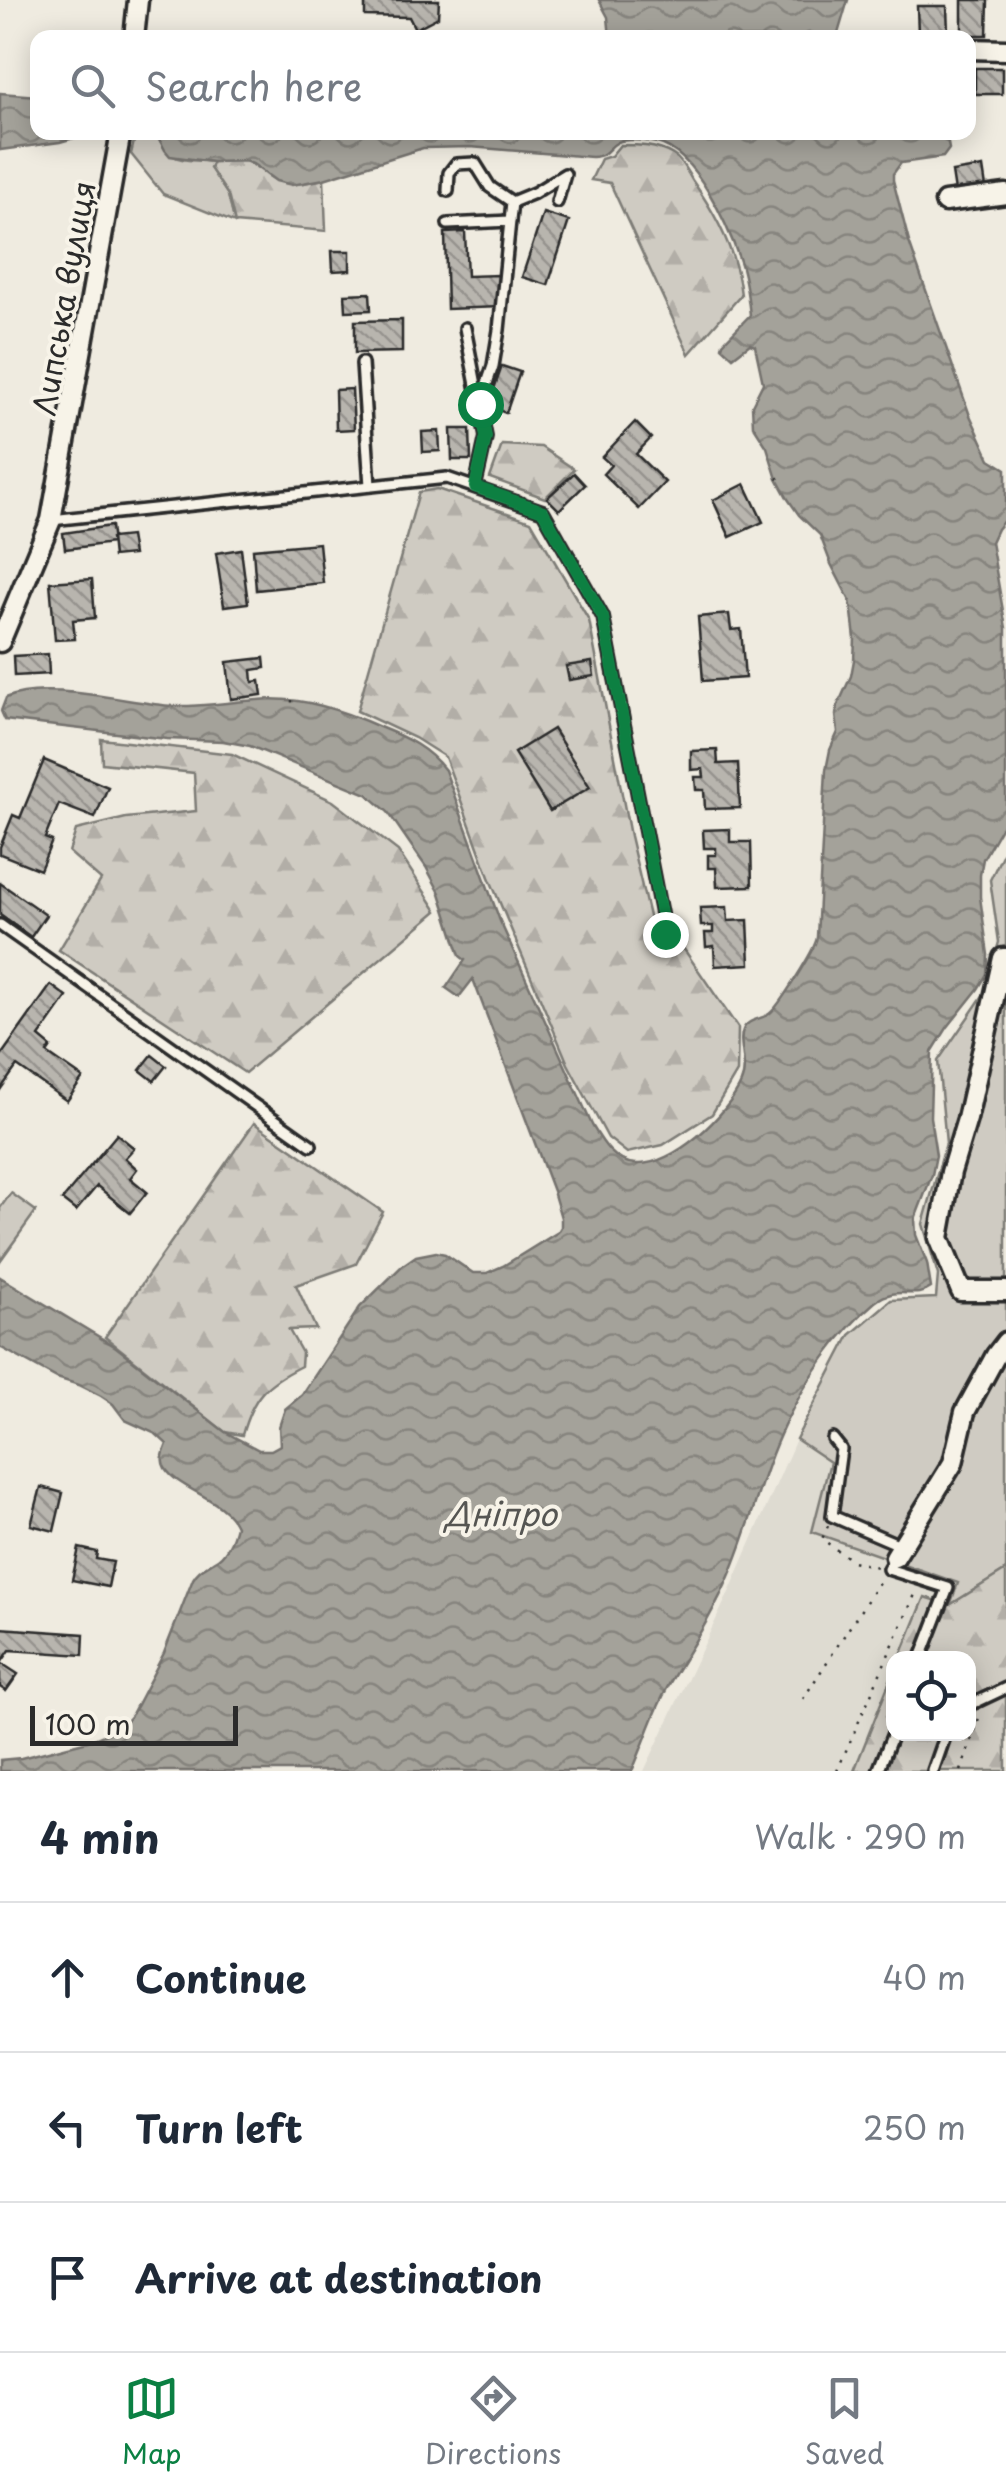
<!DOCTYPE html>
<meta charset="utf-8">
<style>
body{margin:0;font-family:"Playpen Sans",sans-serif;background:#f6f6f7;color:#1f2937}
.controls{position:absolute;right:30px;bottom:30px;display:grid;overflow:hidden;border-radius:20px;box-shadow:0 5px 25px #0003}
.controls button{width:90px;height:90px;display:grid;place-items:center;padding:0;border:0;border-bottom:2px solid #e0e1e3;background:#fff;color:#1f2937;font:50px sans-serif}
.scale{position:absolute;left:30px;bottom:25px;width:208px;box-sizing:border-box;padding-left:10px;border:5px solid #2b2b2b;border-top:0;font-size:28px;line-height:35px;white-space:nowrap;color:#2b2b2b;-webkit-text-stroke:8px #f7f3e8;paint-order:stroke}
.stop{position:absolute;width:30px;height:30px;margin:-22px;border:8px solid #0b8043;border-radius:50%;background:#fff}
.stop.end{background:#0b8043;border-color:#fff;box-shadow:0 2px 10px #0008}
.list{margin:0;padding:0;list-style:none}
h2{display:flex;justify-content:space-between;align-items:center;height:130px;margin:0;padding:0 40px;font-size:42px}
h2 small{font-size:32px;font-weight:400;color:#747a83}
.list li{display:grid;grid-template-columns:65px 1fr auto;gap:30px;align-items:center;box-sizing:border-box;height:150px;padding:0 40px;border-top:2px solid #e0e1e3}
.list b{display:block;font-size:38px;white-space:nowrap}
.list em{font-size:32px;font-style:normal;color:#747a83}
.icon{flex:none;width:55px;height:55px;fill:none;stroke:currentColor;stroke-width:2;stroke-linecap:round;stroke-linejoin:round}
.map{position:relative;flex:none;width:1006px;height:1771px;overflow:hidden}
.search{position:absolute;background:#fff;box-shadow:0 5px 25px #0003;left:30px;right:30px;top:30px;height:110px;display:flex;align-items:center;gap:25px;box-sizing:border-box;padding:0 35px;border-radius:20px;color:#747a83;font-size:38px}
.sheet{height:580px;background:#fff}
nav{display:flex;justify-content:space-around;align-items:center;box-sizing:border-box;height:140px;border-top:2px solid #e0e1e3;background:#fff;font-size:28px;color:#747a83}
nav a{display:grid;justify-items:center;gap:5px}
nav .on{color:#0b8043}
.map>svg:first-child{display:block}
</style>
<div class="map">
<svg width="1006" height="1771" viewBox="0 0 1006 1771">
<defs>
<pattern id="forest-firs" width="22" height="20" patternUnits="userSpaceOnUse" patternTransform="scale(2.5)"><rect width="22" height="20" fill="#cfcbc2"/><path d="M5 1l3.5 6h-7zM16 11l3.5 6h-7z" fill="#b2aea7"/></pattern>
<pattern id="water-waves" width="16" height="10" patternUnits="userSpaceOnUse" patternTransform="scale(2.5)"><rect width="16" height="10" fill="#a4a29a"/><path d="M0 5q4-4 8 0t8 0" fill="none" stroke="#86847e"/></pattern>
<pattern id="building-back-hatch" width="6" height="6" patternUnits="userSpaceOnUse" patternTransform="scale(2.5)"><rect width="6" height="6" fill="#b8b5ae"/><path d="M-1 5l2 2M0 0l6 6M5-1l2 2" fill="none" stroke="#96938e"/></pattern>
</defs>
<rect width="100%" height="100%" fill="#efebe0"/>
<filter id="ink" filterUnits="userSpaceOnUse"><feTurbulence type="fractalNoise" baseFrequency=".01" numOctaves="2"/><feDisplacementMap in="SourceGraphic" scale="20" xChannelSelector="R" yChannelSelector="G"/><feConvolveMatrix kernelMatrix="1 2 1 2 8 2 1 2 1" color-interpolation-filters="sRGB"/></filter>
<g filter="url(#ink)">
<path fill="#dedbd1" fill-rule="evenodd" d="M796 1439 830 1462 812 1532 958 1584 951 1603 1006 1570V1771H644L731 1588ZM894 1658H968V1734H894Z"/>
<g fill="#cfcbc2" stroke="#7d7b76" stroke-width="2.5">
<path d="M136 133H156C171 165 180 158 213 162L210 168 228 195 235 223 163 194 131 154Z"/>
<path d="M1006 847V1570L950 1605 958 1583 812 1532 830 1462 796 1439 850 1335 891 1300 936 1298 938 1275 923 1224 946 1143 938 1061 984 994 999 942 990 880Z"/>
<path d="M11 1193 36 1211 0 1261V1208Z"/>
</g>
<g fill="url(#forest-firs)" stroke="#7d7b76" stroke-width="2.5">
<path d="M620 145C639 145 656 145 673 155 682 160 687 172 692 180 716 214 737 253 741 295L689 354 610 183 591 180 601 159 611 156Z"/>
<path d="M245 161C254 164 259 169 267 175 285 188 303 184 324 179L326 231 235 223 228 195 210 168 213 162Z"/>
<path d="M502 445 541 447 574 469 545 498 490 478Z"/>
<path d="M437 489 531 521 589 620 630 836 656 946 677 939 738 1028 737 1072 712 1114 663 1145 627 1153 608 1138 568 1064 489 877 445 757 415 738 357 711 419 492Z"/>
<path d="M101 739 232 754 333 801 398 851 437 911 245 1073 59 950 101 880 69 852 76 830 126 818 196 811 194 773 102 763Z"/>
<path d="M254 1123 383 1212 356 1264 296 1285 316 1329 289 1330 302 1353 301 1366C265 1384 253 1396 242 1435L225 1432 105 1337Z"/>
<path d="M1006 1570V1771H854L893 1673 894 1734H968V1658H900L925 1597 950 1605Z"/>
</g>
<g fill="url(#water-waves)" stroke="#74726e" stroke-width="2.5">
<path d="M599 0H848L837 37 610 38 608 17Z"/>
<path d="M0 93 37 96 38 132 91 133 60 142 0 150Z"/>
<path d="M156 133 946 132 949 149 943 157 901 163 893 174V180L909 242 969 413 990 459 1006 469V518L997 529 991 542 1006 628V819L983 859 980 875V897L988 955 987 974 978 989 947 1028 932 1052 930 1117 936 1155 932 1175 915 1219 916 1235 927 1263 931 1288C913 1301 898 1284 875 1302 838 1333 806 1380 785 1424 762 1471 751 1525 730 1574 716 1608 695 1641 675 1674 657 1703 646 1739 632 1771H0V1760L21 1758 92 1740 120 1728 132 1714 164 1653 193 1579C199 1569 204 1568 213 1562 226 1556 233 1539 236 1526 225 1499 179 1490 165 1468 160 1460 164 1452 167 1444L156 1434 125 1420 113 1404 101 1396 79 1385 57 1378 0 1347V1277L116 1347 225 1432 259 1450H271L280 1445 279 1427 285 1409 302 1395 360 1307 403 1265 416 1256 436 1252 445 1254 473 1273H487L503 1266 558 1232 561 1227V1218L553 1191 473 979 459 997 446 988 465 960 460 956 440 893 426 867 388 812 367 794 250 746 223 741 167 739 5 720 1 711 6 698C44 680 129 703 173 706 201 707 229 702 257 700 301 696 342 710 382 728 407 738 428 748 445 770L500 921 592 1125C602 1142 614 1163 636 1164 673 1167 728 1114 741 1083 749 1064 737 1043 743 1030 747 1019 760 1020 769 1014 778 1008 816 948 817 937L826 770 830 750 838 732 836 715 838 705 851 676 854 660 855 639 852 612 850 601 831 564 820 535 799 515 788 499 777 479 767 447 753 425 752 405 763 383 755 346 750 344 733 357 722 347 723 343 750 315C748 298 746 278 740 261 728 226 696 152 657 143 648 141 627 138 618 142 606 148 609 156 592 157L470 147 423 148 324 179 292 185 276 181 253 164 245 161 213 162 170 156 165 150Z"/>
</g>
<g fill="url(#building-back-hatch)" stroke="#2b2b2b" stroke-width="2.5">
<path d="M365 0H439L438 17 415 29 409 17 365 16Z"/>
<path d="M962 0H988L987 35H962Z"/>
<path d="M917 6H947L948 33 918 34Z"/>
<rect x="975" y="68" width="27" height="26"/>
<path d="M983 167 987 194 956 198 952 172Z"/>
<path d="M543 213 569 221 548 285 522 277Z"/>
<path d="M465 232 467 276 499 275 500 307 447 309 445 233Z"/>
<path d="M332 251H350V270L333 271Z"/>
<path d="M370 293 371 310 346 311 345 294Z"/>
<path d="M402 320V352L355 353V321Z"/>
<path d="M502 366 520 372 506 413 488 406Z"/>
<path d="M352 389 354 429 336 430 335 390Z"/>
<path d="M635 422 651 438 636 454 665 482 639 509 603 474 611 465 602 457Z"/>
<path d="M451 429H470L471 460H452Z"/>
<path d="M439 431 440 451 423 452 422 432Z"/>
<path d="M574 473 585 485 559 510 547 498Z"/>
<path d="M745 484 763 522 730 537 713 500Z"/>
<path d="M111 526 113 543 65 549 63 533Z"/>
<path d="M130 536 133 555 113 557 111 538Z"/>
<path d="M319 543 323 583 256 590 253 549Z"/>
<path d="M241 549 248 603 224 606 216 553Z"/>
<path d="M92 579 95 618 73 620 75 639 55 640 50 582Z"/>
<path d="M729 614 731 630 741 629 745 678 703 681 698 617Z"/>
<path d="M48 654 49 674 14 676 13 656Z"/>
<path d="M264 658 265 668 252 670 253 682 260 681 262 695 231 699 227 662Z"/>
<path d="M592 662 594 676 569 680 566 666Z"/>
<path d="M553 729 590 787 550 811 514 753Z"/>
<path d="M717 750 718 764 738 763 740 808 705 809 704 790H696L695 777H704L703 769 691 770V751Z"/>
<path d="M44 760 108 787 95 818 59 804 45 838 52 841 40 870 0 854V847L13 815 20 818Z"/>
<path d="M730 829V842H751L752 886 717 887 716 868H708V855H716V848H704L703 830Z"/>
<path d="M0 883 46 915 31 937 0 915Z"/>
<path d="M727 907 728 921 748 920 750 964 715 966 714 946 706 947 705 933H713V926H701L700 908Z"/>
<path d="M51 985 67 997 39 1037 51 1047 47 1053 83 1078 67 1101 17 1066 0 1090V1057Z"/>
<path d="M152 1055 166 1066 154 1081 140 1070Z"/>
<path d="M117 1134 134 1148 125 1158 137 1169 130 1178 147 1192 130 1213 97 1186 76 1211 62 1200Z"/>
<path d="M41 1487 63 1493 54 1531 31 1525Z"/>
<path d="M79 1548 97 1552 96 1559 113 1562 108 1587 72 1580Z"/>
<path d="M0 1628 84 1634 83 1655 10 1650 1 1663 18 1674 6 1691 0 1687Z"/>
</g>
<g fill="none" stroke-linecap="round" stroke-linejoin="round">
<g stroke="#2b2b2b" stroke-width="16">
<g id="lane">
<path d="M448 191 449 173 456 164 475 163 490 187 512 202"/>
<path d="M510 221 512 202 534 193 565 174 557 202"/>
<path d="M448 224 510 221 499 330 493 366 480 404"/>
<path d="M465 328 486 437 475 487"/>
<path d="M362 363 370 486"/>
<path d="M51 520 447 478 543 511 603 617 665 934"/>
<path d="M0 925 311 1145"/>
<path d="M833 1439 841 1449 832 1516 902 1546"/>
<path d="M895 1557 888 1569 948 1588 921 1658"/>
<path d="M968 1706 1006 1688"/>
<path d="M878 1771 894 1731"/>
<path d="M933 1771 946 1734"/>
</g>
</g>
<g stroke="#2b2b2b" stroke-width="25">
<g id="street">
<path d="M134 38 138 0"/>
<path d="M968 49 1006 50"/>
<path d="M945 202 1006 194"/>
<path d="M0 642 51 520 121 132"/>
<path d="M1006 958H1003L967 1119 951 1172 939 1238 961 1291H1006"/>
<path d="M895 1557 953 1463 965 1412 996 1355 1006 1342"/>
</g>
</g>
<g stroke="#2b2b2b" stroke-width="2.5" stroke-dasharray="2.5 8" stroke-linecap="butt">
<path d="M777 479 785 474"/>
<path d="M292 700V706"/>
<path d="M828 1526 822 1539 852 1561 877 1567"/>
<path d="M803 1699 881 1579"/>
<path d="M837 1771 917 1590"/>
<path d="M961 1771 980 1715"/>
</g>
<use href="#lane" stroke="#f7f3e8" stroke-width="9"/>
<use href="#street" stroke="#f7f3e8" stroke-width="18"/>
</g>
</g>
<g fill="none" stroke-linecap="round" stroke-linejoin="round" filter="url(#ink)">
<path stroke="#0b8043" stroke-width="12" d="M480 404 486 437 475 487 543 511 603 617 665 934"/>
</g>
<g text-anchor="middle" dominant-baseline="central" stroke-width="8" stroke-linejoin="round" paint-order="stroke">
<g font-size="30" fill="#2b2b2b" stroke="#f7f3e8">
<text transform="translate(63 298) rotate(-80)">Липська вулиця</text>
</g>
<g font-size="32" font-style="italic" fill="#555552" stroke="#f7f3e8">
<text x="501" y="1513">Дніпро</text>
</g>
</g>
</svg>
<div class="controls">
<button><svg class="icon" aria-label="locate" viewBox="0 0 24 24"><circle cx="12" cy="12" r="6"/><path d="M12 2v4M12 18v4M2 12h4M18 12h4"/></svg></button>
</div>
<div class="scale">100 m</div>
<div class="stop" style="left:480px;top:404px"></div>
<div class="stop end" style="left:665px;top:934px"></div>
<div class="search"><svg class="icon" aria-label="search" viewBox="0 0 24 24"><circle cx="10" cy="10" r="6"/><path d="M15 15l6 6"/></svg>Search here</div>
</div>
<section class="sheet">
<h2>4 min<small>Walk · 290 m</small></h2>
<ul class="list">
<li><svg class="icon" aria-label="ahead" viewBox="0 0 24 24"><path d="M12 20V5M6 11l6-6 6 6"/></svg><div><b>Continue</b></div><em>40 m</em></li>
<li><svg class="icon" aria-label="left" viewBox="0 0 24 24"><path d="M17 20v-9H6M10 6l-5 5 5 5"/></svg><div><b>Turn left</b></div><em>250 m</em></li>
<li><svg class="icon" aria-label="arrive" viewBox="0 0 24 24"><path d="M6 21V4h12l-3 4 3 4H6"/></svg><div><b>Arrive at destination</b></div></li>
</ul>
</section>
<nav>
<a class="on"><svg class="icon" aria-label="map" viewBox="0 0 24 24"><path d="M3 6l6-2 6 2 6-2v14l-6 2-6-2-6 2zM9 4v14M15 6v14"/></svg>Map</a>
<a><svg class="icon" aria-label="directions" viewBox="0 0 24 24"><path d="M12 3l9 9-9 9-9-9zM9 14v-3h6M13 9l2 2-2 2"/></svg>Directions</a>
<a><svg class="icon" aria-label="saved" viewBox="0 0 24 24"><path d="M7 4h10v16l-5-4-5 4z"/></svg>Saved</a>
</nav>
